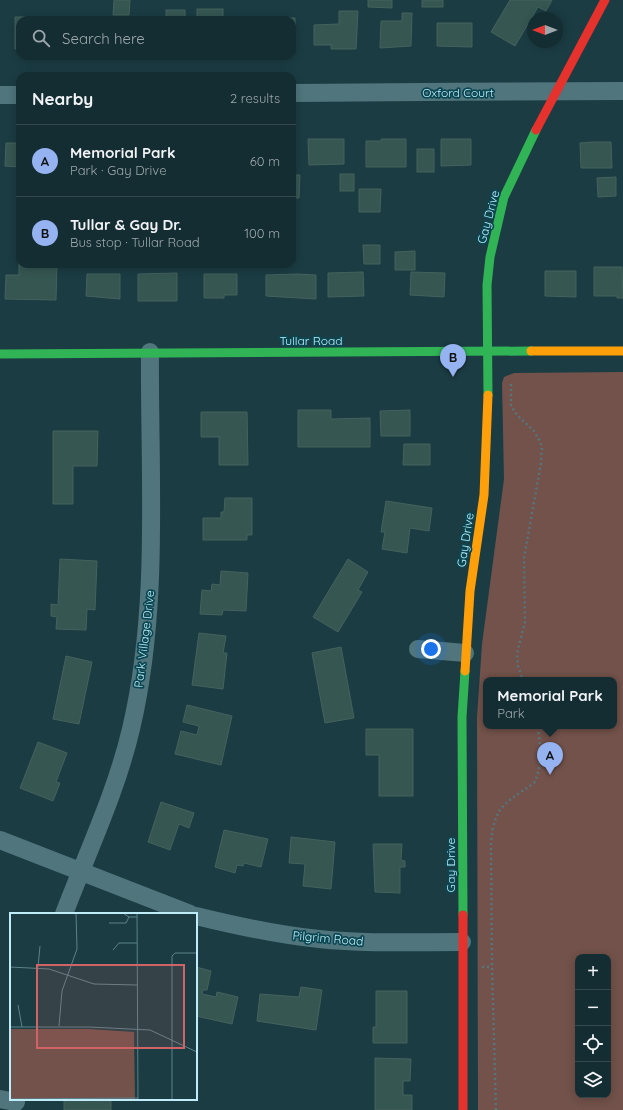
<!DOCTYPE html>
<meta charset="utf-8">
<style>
body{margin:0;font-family:Quicksand,sans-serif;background:#21393e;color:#f1f3f6}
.controls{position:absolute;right:12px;bottom:12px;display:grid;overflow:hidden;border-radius:8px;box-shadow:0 2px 10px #0003}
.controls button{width:36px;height:36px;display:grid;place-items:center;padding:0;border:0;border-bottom:1px solid #33494d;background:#142d32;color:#f1f3f6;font:20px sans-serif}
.compass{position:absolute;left:527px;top:12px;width:36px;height:36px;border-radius:50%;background:#142d32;box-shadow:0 2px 10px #0003;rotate:270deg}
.you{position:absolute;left:431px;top:649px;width:14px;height:14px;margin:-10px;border:3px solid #fff;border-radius:50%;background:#1a73e8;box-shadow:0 0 0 6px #1a73e833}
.badge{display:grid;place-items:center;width:26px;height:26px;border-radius:50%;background:#95b2f1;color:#111;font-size:13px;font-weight:700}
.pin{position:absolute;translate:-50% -33px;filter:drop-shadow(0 1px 2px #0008)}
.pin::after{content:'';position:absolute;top:21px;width:14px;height:12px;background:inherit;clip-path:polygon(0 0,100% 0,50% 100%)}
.popup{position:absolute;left:483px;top:677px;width:134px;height:52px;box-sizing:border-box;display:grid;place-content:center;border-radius:8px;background:#142d32;filter:drop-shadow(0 1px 3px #0005);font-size:13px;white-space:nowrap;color:#9da8ac}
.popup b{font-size:15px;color:#f1f3f6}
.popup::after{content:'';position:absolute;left:50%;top:100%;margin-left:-8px;border:8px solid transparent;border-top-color:#142d32}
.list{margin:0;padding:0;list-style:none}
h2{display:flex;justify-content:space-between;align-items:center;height:52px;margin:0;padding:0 16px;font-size:17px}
h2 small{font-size:13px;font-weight:400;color:#9da8ac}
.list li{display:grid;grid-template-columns:26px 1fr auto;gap:12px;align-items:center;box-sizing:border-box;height:72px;padding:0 16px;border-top:1px solid #33494d}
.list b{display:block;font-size:15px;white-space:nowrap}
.list p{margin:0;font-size:13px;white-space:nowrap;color:#9da8ac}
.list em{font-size:13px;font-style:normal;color:#9da8ac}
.icon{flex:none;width:22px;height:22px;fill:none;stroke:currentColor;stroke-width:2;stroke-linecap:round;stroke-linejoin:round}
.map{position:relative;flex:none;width:623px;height:1110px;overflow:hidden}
.search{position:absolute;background:#142d32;box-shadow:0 2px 10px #0003;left:16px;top:16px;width:280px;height:44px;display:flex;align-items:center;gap:10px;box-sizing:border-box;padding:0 14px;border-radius:12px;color:#9da8ac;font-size:15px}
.panel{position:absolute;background:#142d32;box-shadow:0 2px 10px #0003;left:16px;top:72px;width:280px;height:196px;border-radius:12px}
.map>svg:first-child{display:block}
</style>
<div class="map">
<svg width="623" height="1110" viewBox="0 0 623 1110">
<rect width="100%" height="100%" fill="#1b3c43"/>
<path fill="#72524a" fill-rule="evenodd" d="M623 372V1110H478L477 717 482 644 504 479 502 383 504 377 514 373ZM486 680H614V726H486ZM578 957H608V1095H578Z"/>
<g fill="#365652" stroke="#44625d">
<path d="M114 0H130L129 15H113Z"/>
<path d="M368 0H392V8L368 7Z"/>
<rect x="422" y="0" width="21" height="7"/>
<path d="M510 0H552L546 11 538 7 515 46 491 32Z"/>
<rect x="197" y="9" width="26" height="11"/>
<rect x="166" y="10" width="19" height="10"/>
<path d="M339 11H358L356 49H331V45H314V25L339 24Z"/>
<path d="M402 13H412L411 46 380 48 381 21H402Z"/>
<path d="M15 17H35V20H20V49H15Z"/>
<path d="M256 18H295V48H292V20H256Z"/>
<path d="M437 23H472V47L437 46Z"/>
<path d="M308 139H344V164L309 165Z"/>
<path d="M381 139H406V167H366V141H381Z"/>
<path d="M441 139H471V165L441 166Z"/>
<path d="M593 142H611L612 168H581L580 143Z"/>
<path d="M6 143H20V167L5 166Z"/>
<rect x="417" y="149" width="17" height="23"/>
<rect x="340" y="174" width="14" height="17"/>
<path d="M292 175H300L299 198H292Z"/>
<path d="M616 177V196L598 197 597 178Z"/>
<path d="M359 189H381L380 212H359Z"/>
<path d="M363 245H380V264H364Z"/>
<path d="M415 251V270H395V252Z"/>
<path d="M19 262 20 264H57L56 300 5 299 6 275H19Z"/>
<path d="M594 267H622L623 298H617V296H594Z"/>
<path d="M545 271H576V297L545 296Z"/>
<path d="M363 272 364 296 328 297V273Z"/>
<path d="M411 272 445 273 444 297 410 295Z"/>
<path d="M177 273V301H138V274Z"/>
<path d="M87 274H120V299L86 296Z"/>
<path d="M204 274H237V295H224V298H204Z"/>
<path d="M297 274 316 275V299L266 296V275Z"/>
<path d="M298 410H331V419L370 418V447H298Z"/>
<path d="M410 410V436H381L380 411Z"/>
<path d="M201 412H247L248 465H219V437H201Z"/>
<path d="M53 431H98L97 466H73V504H53Z"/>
<path d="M404 444H430V465H403Z"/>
<path d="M225 498H252V535H247V540H203V518H221V512H224Z"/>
<path d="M386 501 432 508 429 531 410 528 407 553 382 549 385 532H381Z"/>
<path d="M60 559 97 561 95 610 87 609 86 630 56 629 57 617 51 616V604L58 605Z"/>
<path d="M348 559 368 572 358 590 362 592 338 632 313 617Z"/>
<path d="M221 571 248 573 246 611 223 610 222 615 200 614 202 590 211 591 212 584 220 585Z"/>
<path d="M199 633 226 636 223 653H227L223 689 192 685Z"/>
<path d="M341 647 354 718 325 723 312 653Z"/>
<path d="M66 656 92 662 79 724 53 719Z"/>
<path d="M187 705 232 716 221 765 175 754 181 731 197 735 199 726 183 722Z"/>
<path d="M366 729H413V796H379V755H366Z"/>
<path d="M38 742 67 753 56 782 60 783 53 801 20 788Z"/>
<path d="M161 802 194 813 189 828 179 824 170 850 148 842Z"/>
<path d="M224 830 268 839 261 867 244 863 243 866 237 865 235 873 215 867Z"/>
<path d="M291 837 335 842 331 889 303 886 305 864 289 863Z"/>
<path d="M373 844H402L401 860 405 861V867H400V893L375 892Z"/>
<path d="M196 967 211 971 207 990H203L202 994 216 997 217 992 238 997 232 1024 196 1016Z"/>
<path d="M301 987 322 990 316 1030 257 1021 260 994 299 997Z"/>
<path d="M376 991H407V1043H373V1027H376Z"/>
<path d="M375 1058 411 1059 410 1081H403V1095H412V1110H375Z"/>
<path d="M81 1099H111V1110H64V1100Z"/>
</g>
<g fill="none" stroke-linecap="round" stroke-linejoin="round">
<g stroke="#56757c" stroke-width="2.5" stroke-dasharray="2 3" stroke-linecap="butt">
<path d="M511 384V406L517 415 534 431 539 440 542 447 541 463 524 558 525 622 518 649 517 657 518 666 523 680"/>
<path d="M482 967H492"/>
<path d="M496 1110 492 967 491 842C495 804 505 804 534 783 543 765 540 745 538 726"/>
</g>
<g stroke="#50757d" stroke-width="18">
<path d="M292 93C402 92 513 91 623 91"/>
<path d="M0 95H20"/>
<path d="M418 649 465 653"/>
<path d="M0 840 190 914"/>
<path d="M64 914C87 853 116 793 131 729 160 606 149 478 150 352"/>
<path d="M196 916C237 926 277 935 319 939 366 944 414 942 462 942"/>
<path d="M0 1099 16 1102"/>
</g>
<g stroke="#30b455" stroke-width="9">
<path d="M0 354 531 351"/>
<path d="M488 395 487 285 490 257 504 197 536 130"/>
<path d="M463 915 462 717 465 671"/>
</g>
<g stroke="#ff9f0a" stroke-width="9">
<path d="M531 351H623"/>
<path d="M465 671 470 591 484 495 488 395"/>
</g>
<g stroke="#e5322d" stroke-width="9">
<path d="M536 130 605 0"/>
<path d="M463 915V1110"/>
</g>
</g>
<g text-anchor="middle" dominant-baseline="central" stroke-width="3.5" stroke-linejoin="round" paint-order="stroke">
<g font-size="12" fill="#beecf8" stroke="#0b4753">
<text x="458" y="92">Oxford Court</text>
<text transform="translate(488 217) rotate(-75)">Gay Drive</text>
<text x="311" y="340">Tullar Road</text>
<text transform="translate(465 540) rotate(-81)">Gay Drive</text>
<text transform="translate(144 639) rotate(-83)">Park Village Drive</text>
<text transform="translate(450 865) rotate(-90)">Gay Drive</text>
<text transform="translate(328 938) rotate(5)">Pilgrim Road</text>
</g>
</g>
<g transform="translate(10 913)">
<rect width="187" height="187" fill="#1b3c43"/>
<path d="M0 116H79L124 119 125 187H0Z" fill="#72524a"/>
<path fill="none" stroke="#5c828b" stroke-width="1" d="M113 0 119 4H127M127 0 128 187M99 10H116L119 4M103 37 109 30H127M0 54 39 56 84 71 127 72M28 54 30 33M8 92 12 114M49 113 52 78 67 36 66 0M0 114H79L140 117 187 139M0 186 128 185M162 187V43L165 40H187"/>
<path fill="#cf6366" fill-opacity="0.15" stroke="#cf6366" stroke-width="2" d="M27 52H174V135H27Z"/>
<rect width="187" height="187" fill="none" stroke="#beecf8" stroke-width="2"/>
</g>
</svg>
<div class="controls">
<button>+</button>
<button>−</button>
<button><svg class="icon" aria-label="locate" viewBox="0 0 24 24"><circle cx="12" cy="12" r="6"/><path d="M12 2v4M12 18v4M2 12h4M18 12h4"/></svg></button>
<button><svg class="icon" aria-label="layers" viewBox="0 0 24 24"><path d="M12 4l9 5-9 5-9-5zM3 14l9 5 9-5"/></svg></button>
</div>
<svg class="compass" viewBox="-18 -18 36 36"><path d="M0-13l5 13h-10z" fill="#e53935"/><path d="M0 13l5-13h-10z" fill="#9da8ac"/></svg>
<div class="you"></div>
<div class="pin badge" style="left:550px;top:775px">A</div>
<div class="popup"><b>Memorial Park</b>Park</div>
<div class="pin badge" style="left:453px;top:377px">B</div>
<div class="search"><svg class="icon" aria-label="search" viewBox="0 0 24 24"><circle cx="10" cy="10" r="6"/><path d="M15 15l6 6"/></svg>Search here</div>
<section class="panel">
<h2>Nearby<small>2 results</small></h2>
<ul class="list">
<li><span class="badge">A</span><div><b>Memorial Park</b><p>Park · Gay Drive</p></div><em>60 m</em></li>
<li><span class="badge">B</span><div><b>Tullar &amp; Gay Dr.</b><p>Bus stop · Tullar Road</p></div><em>100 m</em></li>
</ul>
</section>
</div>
